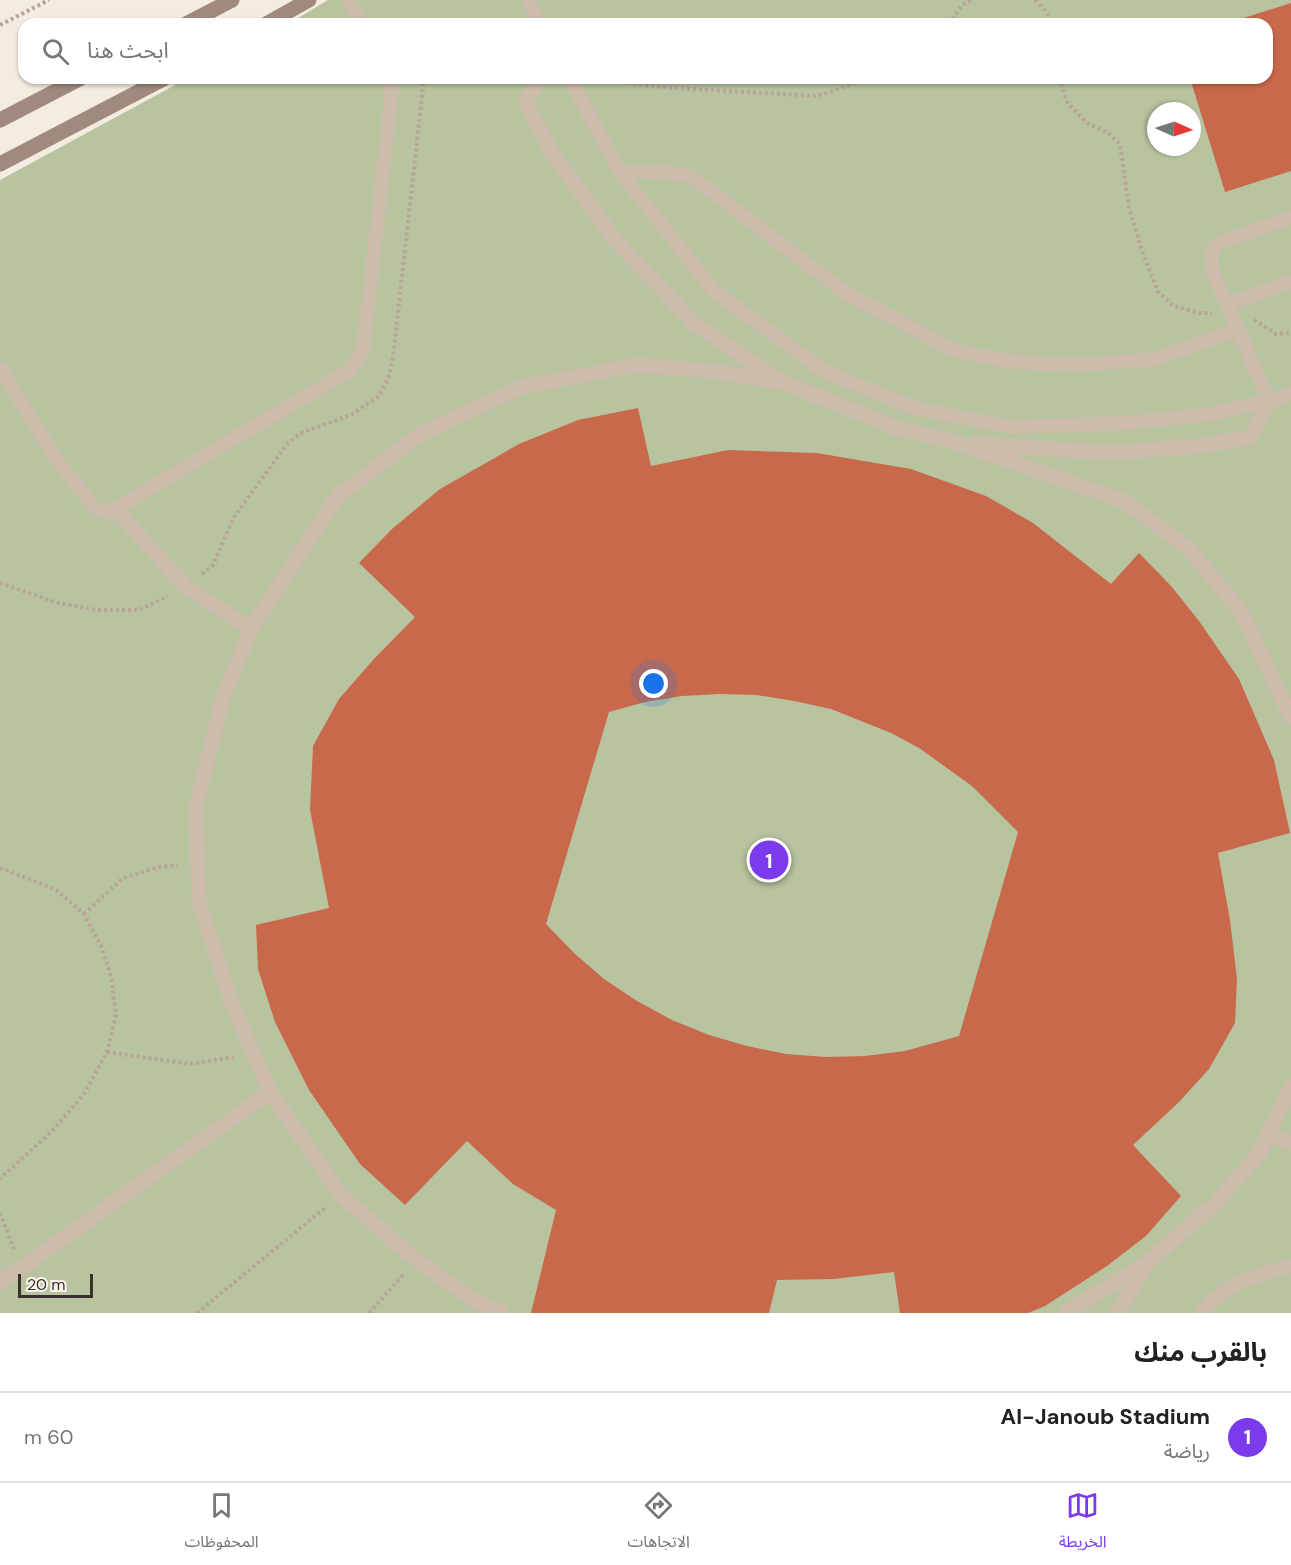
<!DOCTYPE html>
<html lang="ar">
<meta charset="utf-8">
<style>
body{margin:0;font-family:"DM Sans","Noto Sans Arabic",sans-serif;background:#f2f2f2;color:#222;direction:rtl}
.compass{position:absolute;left:1147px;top:102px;width:54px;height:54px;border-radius:50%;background:#fff;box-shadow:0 2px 4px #0004;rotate:93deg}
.scale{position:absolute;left:18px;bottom:15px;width:75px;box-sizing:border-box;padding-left:6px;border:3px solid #3b302b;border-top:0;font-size:16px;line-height:21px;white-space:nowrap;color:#3b302b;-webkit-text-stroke:4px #fbf5ee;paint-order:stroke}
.you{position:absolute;left:654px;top:684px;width:21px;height:21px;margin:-15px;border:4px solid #fff;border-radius:50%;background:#1a73e8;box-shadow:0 0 0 9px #1a73e833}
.badge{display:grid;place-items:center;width:39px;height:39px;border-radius:50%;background:#7c3aed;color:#fff;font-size:20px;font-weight:700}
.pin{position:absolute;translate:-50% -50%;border:3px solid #fff;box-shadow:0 2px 6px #0006}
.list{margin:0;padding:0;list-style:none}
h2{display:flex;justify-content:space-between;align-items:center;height:78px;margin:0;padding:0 24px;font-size:26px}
h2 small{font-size:20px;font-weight:400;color:#767676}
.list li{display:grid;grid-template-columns:39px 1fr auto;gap:18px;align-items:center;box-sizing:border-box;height:90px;padding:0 24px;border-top:2px solid #e0e0e0}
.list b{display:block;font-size:22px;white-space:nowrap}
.list p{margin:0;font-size:20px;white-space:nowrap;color:#767676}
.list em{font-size:20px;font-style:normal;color:#767676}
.icon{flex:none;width:33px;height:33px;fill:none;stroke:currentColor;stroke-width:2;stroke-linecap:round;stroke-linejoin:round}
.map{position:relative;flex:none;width:1291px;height:1313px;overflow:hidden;direction:ltr}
.search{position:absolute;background:#fff;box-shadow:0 2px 4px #0004;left:18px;right:18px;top:18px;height:66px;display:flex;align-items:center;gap:15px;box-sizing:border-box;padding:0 21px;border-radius:18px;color:#767676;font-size:22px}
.sheet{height:168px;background:#fff}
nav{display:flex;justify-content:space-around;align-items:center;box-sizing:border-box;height:84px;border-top:2px solid #e0e0e0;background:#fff;font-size:16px;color:#767676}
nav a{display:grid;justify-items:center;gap:3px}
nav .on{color:#7c3aed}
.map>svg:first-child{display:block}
</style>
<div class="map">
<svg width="1291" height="1313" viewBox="0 0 1291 1313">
<rect width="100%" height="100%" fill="#f4ebe1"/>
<path fill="#b8c4a0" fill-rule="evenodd" d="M328 0H1291V1313H0V180L188 78H1267V24H288ZM1156 111H1192V147H1156Z"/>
<g fill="#c8694b" fill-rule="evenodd">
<path d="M1291 3V171L1225 192 1190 78H1267V24H1225Z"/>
<path d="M638 408 651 466 728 450 817 453 911 469 986 496 1033 523 1111 584 1139 553 1172 587 1199 621 1239 679 1274 760 1290 833 1218 853 1230 920 1237 979 1235 1023 1209 1069 1179 1102 1133 1145 1181 1196 1146 1236 1107 1266 1045 1306 1028 1313H900L894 1272 833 1279 777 1280 769 1313H531L556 1210 513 1184 467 1141 405 1205 360 1164 309 1090 275 1022 258 969 256 925 329 908 310 810 313 746 339 699 373 660 415 617 359 563 392 529 440 489 519 444 578 420ZM720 694 757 695 794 701 831 709 891 733 919 748 972 786 1018 832 959 1036 905 1051 865 1056 826 1057 786 1054 747 1046 709 1035 672 1020 637 1001 604 979 574 953 546 924 609 712 645 702 682 696Z"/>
</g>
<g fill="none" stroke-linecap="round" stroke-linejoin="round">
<g stroke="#b9a596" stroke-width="4" stroke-dasharray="3 3" stroke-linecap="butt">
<path d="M1035 0 1048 14 1050 24"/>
<path d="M949 24 962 5 972 0"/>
<path d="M0 25 49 0"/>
<path d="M610 78 633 84 674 88 817 96 870 78"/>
<path d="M1059 78 1067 102 1087 123 1108 133 1120 144 1129 208 1143 254 1158 292 1174 306 1200 313H1212"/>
<path d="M1254 320 1276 334 1291 333"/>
<path d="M202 574 213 565 234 517 288 443 301 433 351 415 379 396 388 379 393 357 424 78"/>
<path d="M0 583 55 602 95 610H139L168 596"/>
<path d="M0 868 55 889 84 914 101 946 111 976 116 1015 107 1052 84 1094 53 1130 0 1179"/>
<path d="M84 914 123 878 159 867 178 865"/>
<path d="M107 1052 189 1064 234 1057"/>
<path d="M0 1213 14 1249"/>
<path d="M197 1313 326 1207"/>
<path d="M369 1313 404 1274"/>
</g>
<g stroke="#cdbbac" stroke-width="14">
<path d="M349 0 361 24"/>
<path d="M528 0 540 24"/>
<path d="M570 78 619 171 715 292 826 372 915 408 1010 427 1128 423 1204 415 1269 401 1291 393"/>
<path d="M619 171 665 172 691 176 847 294 956 351 1015 362 1070 365 1152 360 1237 330"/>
<path d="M1227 304 1291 282"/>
<path d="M0 368 56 459 95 508 106 512 115 509 350 370 363 351 392 91 387 78"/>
<path d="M1269 401 1211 268V254L1217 244 1291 217"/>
<path d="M1201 1313C1222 1286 1259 1273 1291 1266"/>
</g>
<g stroke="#cdbbac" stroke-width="15">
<path d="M544 78 538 80 526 103 553 154 616 241 694 323 782 382 897 428 954 442 1124 501 1189 549 1242 613 1291 718"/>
<path d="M975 444 1108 453 1202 446 1251 437 1269 401"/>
<path d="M115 509 186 587 251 629"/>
<path d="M1267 1135 1291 1143"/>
<path d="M0 1283 270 1092"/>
<path d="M502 1313 479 1303 416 1260 341 1195 270 1092 231 1001 199 901 196 807 223 698 251 629 337 497 422 433 522 387 638 365 710 371 782 382"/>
<path d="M1065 1313 1147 1263 1216 1203 1258 1155 1291 1087"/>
<path d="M1117 1313 1146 1266"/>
</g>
<g stroke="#a18a7d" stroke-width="15">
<path d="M186 24 232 0"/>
<path d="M266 24 309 0"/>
<path d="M0 120 81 78"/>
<path d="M0 164 165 78"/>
</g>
</g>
</svg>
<svg class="compass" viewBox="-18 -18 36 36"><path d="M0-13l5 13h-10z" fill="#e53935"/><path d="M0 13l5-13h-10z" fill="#767676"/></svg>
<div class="scale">20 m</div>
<div class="you"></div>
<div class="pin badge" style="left:769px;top:860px">1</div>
<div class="search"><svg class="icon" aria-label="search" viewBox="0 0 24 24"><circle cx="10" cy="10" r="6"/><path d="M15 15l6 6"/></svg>ابحث هنا</div>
</div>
<section class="sheet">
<h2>بالقرب منك<small></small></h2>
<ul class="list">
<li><span class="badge">1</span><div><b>Al-Janoub Stadium</b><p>رياضة</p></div><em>60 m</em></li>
</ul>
</section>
<nav>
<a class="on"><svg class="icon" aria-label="map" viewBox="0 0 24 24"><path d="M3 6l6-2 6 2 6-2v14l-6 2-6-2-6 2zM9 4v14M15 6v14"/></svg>الخريطة</a>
<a><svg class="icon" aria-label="directions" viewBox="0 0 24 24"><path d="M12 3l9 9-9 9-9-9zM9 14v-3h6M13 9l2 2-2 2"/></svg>الاتجاهات</a>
<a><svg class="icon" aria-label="saved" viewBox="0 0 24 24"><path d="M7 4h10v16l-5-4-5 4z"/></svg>المحفوظات</a>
</nav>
